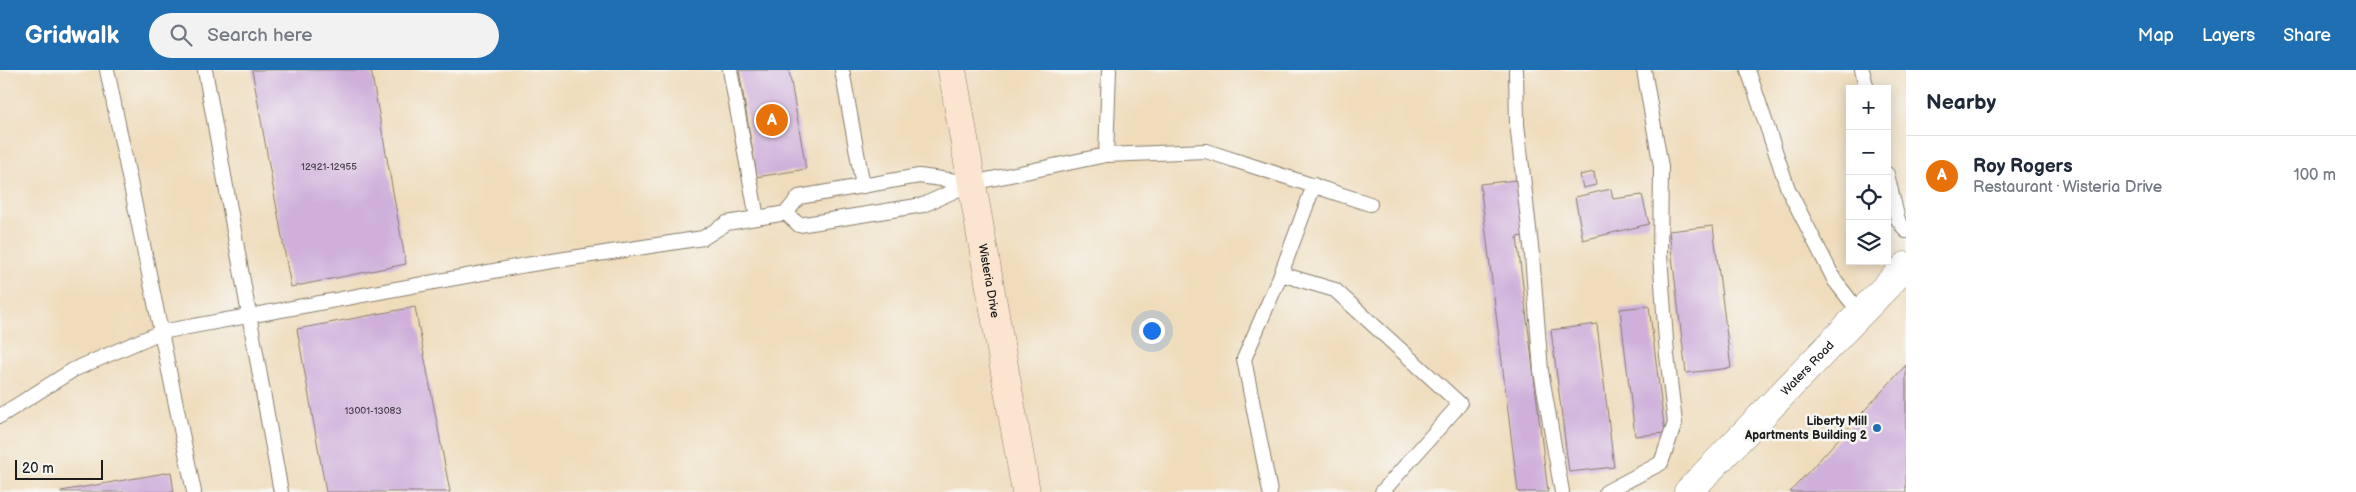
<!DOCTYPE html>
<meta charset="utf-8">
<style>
body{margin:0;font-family:"Balsamiq Sans",sans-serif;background:#f2f2f3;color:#1f2937}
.controls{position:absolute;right:15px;top:15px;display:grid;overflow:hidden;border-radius:0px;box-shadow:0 2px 12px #0003}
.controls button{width:45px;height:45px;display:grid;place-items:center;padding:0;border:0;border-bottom:1px solid #e0e1e3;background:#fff;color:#1f2937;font:25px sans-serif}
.scale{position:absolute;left:15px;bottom:12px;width:88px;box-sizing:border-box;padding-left:5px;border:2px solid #1c1c1c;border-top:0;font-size:14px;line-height:18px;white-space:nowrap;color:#1c1c1c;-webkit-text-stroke:4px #f6f6f2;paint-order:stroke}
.you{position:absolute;left:1151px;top:260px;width:18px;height:18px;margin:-12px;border:4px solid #fff;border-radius:50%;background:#1a73e8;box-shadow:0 0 0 8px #1a73e833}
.badge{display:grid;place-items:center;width:32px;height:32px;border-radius:50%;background:#1f6fb2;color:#fff;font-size:16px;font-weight:700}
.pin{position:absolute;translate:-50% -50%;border:2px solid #fff;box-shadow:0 1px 5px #0006}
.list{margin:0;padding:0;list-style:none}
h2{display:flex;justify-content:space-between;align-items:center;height:65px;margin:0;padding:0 20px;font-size:21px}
h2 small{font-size:16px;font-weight:400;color:#747a83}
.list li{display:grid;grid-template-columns:32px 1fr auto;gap:15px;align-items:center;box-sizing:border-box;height:80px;padding:0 20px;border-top:1px solid #e0e1e3}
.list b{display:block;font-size:19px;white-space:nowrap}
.list p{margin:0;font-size:16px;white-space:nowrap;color:#747a83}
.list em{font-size:16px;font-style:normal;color:#747a83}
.icon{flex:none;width:28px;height:28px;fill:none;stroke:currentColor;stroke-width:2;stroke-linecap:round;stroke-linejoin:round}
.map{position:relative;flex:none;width:1906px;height:422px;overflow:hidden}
header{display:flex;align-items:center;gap:30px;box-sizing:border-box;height:70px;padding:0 25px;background:#1f6fb2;color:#fff}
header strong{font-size:24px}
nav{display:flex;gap:28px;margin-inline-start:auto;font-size:18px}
.search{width:350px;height:45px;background:#f2f2f3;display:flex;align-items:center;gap:12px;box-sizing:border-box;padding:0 18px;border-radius:28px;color:#747a83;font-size:19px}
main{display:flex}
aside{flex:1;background:#fff}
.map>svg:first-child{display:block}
</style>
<header>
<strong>Gridwalk</strong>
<div class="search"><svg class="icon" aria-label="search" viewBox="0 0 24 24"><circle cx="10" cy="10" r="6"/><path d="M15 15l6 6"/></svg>Search here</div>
<nav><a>Map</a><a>Layers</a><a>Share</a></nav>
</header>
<main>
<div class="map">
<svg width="1906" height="422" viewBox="0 0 1906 422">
<rect width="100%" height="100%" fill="#f6f6f2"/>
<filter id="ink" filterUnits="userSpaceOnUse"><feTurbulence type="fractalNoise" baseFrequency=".02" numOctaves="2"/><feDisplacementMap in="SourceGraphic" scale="10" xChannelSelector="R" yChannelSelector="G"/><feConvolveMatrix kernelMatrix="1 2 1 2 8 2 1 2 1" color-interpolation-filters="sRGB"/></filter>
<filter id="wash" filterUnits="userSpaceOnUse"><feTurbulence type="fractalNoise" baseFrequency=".0096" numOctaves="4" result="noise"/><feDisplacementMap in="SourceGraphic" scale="20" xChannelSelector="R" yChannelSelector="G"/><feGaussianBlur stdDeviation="1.12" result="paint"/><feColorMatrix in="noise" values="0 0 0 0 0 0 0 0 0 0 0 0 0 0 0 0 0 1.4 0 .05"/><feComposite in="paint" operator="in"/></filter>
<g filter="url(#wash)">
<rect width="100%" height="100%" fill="#efdcbb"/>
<g id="blocks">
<g fill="#cfb0db">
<path d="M252 0H371L406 194 291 217Z"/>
<path d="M739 0H789L806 99 757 107Z"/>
<path d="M1594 102 1596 115 1583 118 1580 105Z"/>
<path d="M1516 110 1523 166 1517 167 1548 422H1518L1480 114Z"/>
<path d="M1611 119 1613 129 1642 125 1649 154 1583 170 1575 127Z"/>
<path d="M1713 156 1731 298 1686 303 1669 161Z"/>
<path d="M1649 236 1665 363 1635 366 1620 239Z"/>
<path d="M415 237 450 422H326L297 259Z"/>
<path d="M1597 254 1614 397 1569 402 1551 260Z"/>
<path d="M1906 295V422H1790Z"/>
<path d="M171 402 174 422H61V421Z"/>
</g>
</g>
</g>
<g filter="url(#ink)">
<use href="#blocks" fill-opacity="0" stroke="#867c6c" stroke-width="1"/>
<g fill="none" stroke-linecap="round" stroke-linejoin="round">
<g stroke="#867c6c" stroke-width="16">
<g id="lane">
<path d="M107 0 194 422"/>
<path d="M205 0 281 422"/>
<path d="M730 0 757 148"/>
<path d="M842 0 863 116"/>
<path d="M1516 0 1517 54 1532 185 1541 301 1562 422"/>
<path d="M1748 0 1788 119 1835 211 1860 243"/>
<path d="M1862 0 1867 19"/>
<path d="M1106 85 1206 81 1370 134"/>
<path d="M1887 104 1898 150 1906 161"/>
<path d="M786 143 799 155 923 135 972 113 1106 85 1109 0"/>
<path d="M1281 204 1314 115"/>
<path d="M0 346 73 300 161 262 526 195 703 168 727 153 786 143 799 127 919 106 972 113"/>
<path d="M1270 422 1244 289 1281 204 1335 220 1460 334 1382 422"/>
<path d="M1606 422 1661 393 1675 353 1667 285 1660 185 1661 97 1644 0"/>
</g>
</g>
<g stroke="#867c6c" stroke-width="29">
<g id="street">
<path id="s1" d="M1688 422 1906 196"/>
</g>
</g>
<g stroke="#867c6c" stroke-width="29">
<g id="secondary">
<path id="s2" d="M952 0 1026 422"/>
</g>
</g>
<use href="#lane" stroke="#fff" stroke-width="14"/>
<use href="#street" stroke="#fff" stroke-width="28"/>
<use href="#secondary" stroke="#fce5d0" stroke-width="28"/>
</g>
</g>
<circle fill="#1f6fb2" stroke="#f6f6f2" stroke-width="2" cx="1877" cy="358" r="5"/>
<g text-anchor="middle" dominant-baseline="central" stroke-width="5" stroke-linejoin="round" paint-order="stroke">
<g font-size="10" fill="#49414c">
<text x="329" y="97">12921-12955</text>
<text x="373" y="341">13001-13083</text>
</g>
<g font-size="12" fill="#1c1c1c" stroke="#f6f6f2">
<text stroke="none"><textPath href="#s2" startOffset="214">Wisteria Drive</textPath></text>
<text stroke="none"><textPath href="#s1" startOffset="172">Waters Road</textPath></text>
</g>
<g font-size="12" font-weight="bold" fill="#1c1c1c" stroke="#f6f6f2" text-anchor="end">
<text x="1867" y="351">Liberty Mill<tspan x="1867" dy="14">Apartments Building 2</tspan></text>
</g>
</g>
</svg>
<div class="controls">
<button>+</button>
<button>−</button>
<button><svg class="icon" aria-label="locate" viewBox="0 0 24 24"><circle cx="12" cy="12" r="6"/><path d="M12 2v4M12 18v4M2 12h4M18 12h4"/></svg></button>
<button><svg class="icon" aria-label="layers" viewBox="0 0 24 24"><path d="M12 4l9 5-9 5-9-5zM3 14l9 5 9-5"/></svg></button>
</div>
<div class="scale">20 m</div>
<div class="you"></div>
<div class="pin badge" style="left:772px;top:50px;background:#e8710a">A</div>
</div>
<aside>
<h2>Nearby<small></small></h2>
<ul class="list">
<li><span class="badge" style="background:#e8710a">A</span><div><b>Roy Rogers</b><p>Restaurant · Wisteria Drive</p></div><em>100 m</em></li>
</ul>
</aside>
</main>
